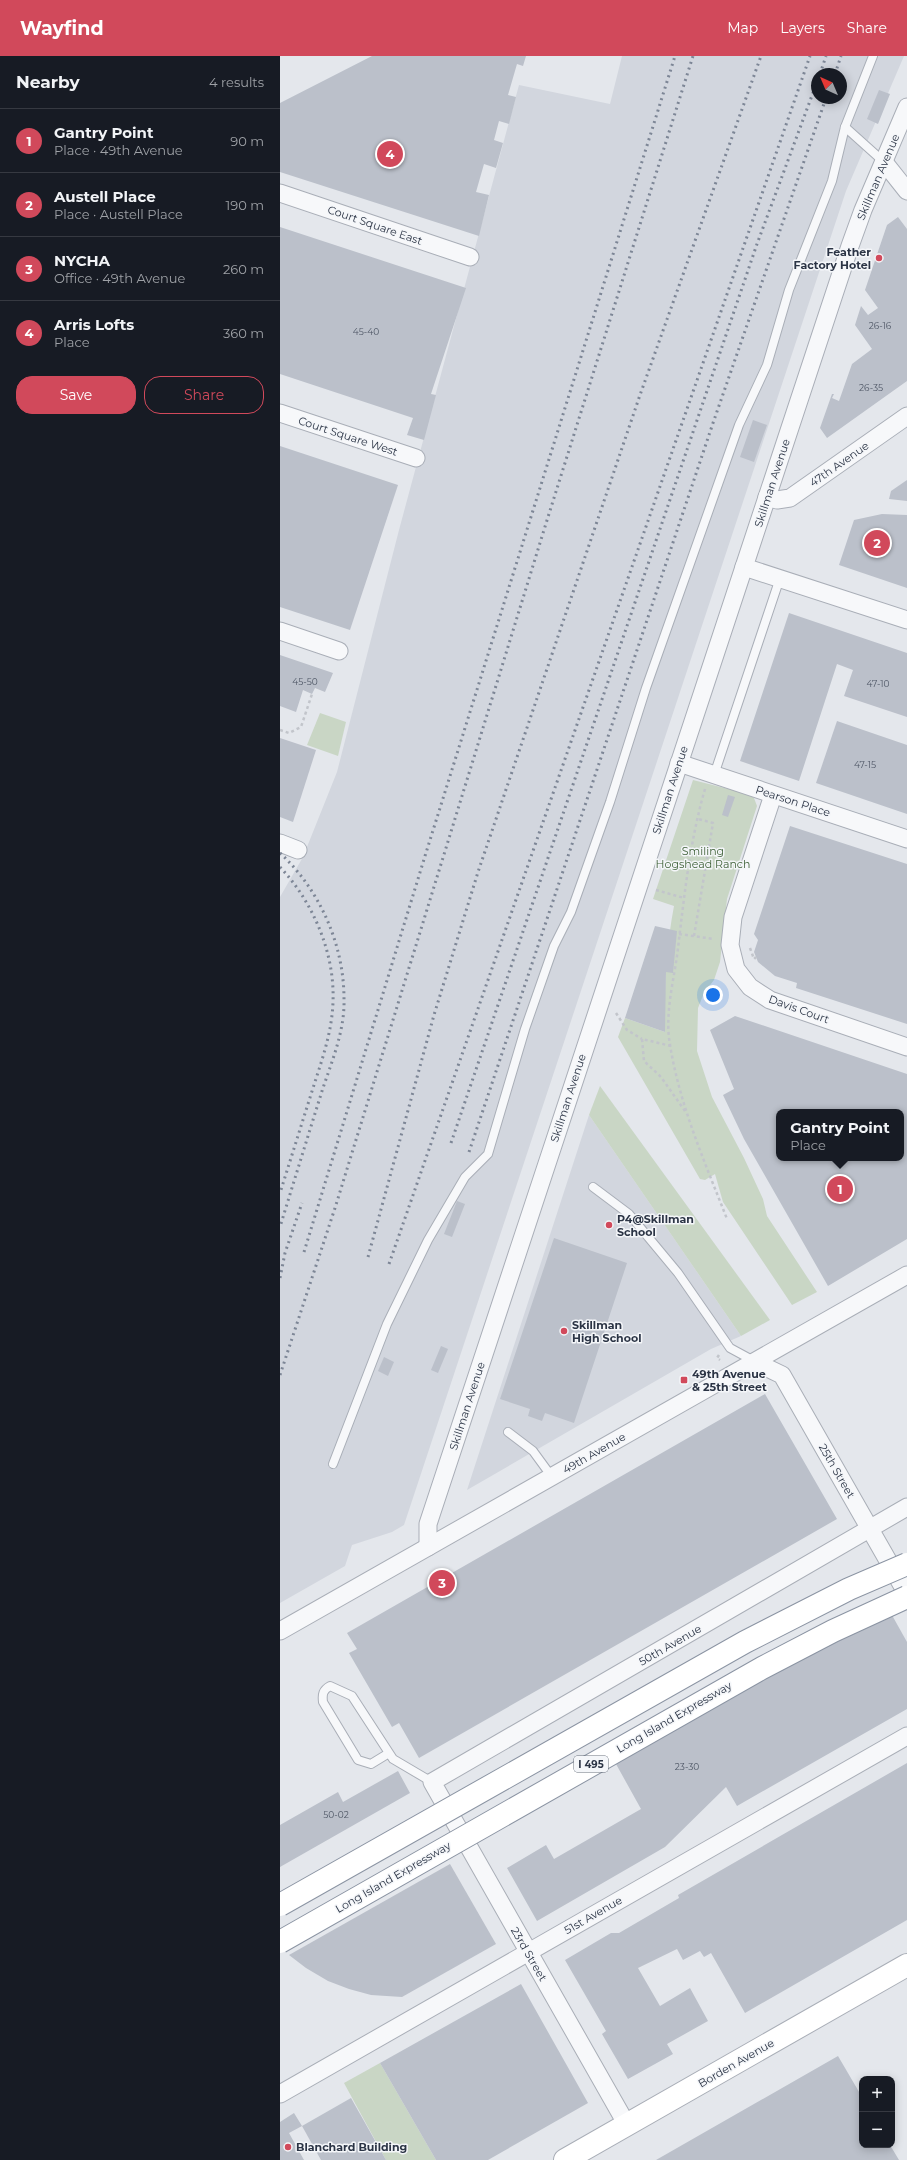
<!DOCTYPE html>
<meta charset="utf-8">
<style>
body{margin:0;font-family:Montserrat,sans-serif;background:#242831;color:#f1f3f6}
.controls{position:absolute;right:12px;bottom:12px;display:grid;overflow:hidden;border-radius:8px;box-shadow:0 2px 10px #0003}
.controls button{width:36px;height:36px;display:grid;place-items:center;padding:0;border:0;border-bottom:1px solid #363941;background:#171b24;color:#f1f3f6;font:20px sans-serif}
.compass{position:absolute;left:531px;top:12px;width:36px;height:36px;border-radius:50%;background:#171b24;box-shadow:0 2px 10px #0003;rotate:316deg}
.you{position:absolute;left:433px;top:939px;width:14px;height:14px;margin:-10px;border:3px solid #fff;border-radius:50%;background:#1a73e8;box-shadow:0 0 0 6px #1a73e833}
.badge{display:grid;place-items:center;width:26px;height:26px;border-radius:50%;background:#d1495b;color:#fff;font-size:13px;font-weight:700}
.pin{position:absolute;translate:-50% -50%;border:2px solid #fff;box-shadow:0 1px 4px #0006}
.popup{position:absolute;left:496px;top:1053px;width:128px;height:52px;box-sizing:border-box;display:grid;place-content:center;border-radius:8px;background:#171b24;filter:drop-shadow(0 1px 3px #0005);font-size:13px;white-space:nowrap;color:#9ea1a6}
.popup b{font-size:15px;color:#f1f3f6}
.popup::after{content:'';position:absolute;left:50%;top:100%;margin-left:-8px;border:8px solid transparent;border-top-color:#171b24}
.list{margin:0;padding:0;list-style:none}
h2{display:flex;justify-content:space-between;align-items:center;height:52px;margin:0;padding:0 16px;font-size:17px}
h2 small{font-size:13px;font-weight:400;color:#9ea1a6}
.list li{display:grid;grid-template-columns:26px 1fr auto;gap:12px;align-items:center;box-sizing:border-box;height:64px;padding:0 16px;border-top:1px solid #363941}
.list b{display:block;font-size:15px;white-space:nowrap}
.list p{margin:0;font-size:13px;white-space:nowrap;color:#9ea1a6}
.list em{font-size:13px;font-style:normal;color:#9ea1a6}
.actions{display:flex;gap:8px;padding:12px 16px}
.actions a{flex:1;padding:9px 0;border:1px solid #d1495b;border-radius:16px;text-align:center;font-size:14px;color:#d1495b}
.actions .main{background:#d1495b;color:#fff}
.map{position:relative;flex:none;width:627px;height:2104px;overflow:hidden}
header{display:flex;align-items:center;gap:24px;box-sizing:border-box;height:56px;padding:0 20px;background:#d1495b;color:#fff}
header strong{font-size:19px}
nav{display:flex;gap:22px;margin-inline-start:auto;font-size:14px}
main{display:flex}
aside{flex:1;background:#171b24}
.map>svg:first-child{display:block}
</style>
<header>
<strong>Wayfind</strong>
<nav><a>Map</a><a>Layers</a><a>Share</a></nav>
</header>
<main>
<aside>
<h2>Nearby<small>4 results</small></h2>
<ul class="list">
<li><span class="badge">1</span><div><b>Gantry Point</b><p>Place · 49th Avenue</p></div><em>90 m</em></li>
<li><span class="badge">2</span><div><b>Austell Place</b><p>Place · Austell Place</p></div><em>190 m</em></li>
<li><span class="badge">3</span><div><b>NYCHA</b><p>Office · 49th Avenue</p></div><em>260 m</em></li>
<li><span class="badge">4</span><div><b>Arris Lofts</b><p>Place</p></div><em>360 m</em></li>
</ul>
<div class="actions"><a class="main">Save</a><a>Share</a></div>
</aside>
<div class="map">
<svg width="627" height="2104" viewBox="0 0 627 2104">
<rect width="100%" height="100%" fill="#e4e7ec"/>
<g fill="#d2d6de" fill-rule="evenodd">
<path d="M342 0H624L566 135 124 1469 112 1476 72 1489 65 1510 0 1547V841L23 801 57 716 119 474 239 29 330 48ZM537 18H561V42H537Z"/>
<path d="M309 1059 461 1280 431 1293 187 1434Z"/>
</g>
<g fill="#c9d6c5">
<path d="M40 657 66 666 58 700 27 689Z"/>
<path d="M413 724 468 738 474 742 477 750 447 843 440 906 434 924 424 937 418 952 417 995 432 1041 464 1102 483 1143 487 1160 537 1236 512 1249 443 1146 435 1118 425 1124 420 1123 338 981 345 962 385 976C384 934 386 892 394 850L373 843Z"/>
<path d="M320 1030 490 1264 461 1280 309 1059Z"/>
<path d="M100 2007 156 2104H106L64 2027Z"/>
</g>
<g fill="#bbc0ca" fill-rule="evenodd">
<path d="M92 0H246L243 10 237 8 228 39 236 41 229 68 219 65 214 84 223 87 216 112 204 108 196 136 209 139 199 180 0 116V47Z"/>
<path d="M599 34 610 38 598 68 587 63Z"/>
<path d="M618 161 627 173V325L547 382 540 372 552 338H554L552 342 559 345 572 308 592 293 575 269 581 250 588 259 598 252 585 234 607 169Z"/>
<path d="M0 171 186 232 151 338 156 339 144 384 127 379 133 362 0 318Z"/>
<path d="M473 364 487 369 474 406 460 401Z"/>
<path d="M0 390 118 429 70 574 0 551Z"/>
<path d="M627 424V445L609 443 611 435Z"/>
<path d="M602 458 627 459V532L559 509 574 464Z"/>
<path d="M509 557 627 597V661L564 640 573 614 557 608 519 725 460 705Z"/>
<path d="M0 599 53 617 45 636 35 632 32 638 23 634 16 656 0 650Z"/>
<path d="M557 665 627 689V758L536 727Z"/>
<path d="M0 682 36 694 13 766 0 761Z"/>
<path d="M448 739 455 741 448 761 442 759Z"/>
<path d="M510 770 627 808V968L516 932 517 927 495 920 478 906 474 896 478 884 474 878Z"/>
<path d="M375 870 397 875 393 917 386 916 385 976 345 962Z"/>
<path d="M455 960 627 1018V1183L548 1230 464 1083 443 1039 454 1033 430 974ZM499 1056H621V1102H499Z"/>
<path d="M177 1145 185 1148 172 1181 164 1178Z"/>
<path d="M274 1182 347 1207 294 1367 265 1357 262 1365 248 1360 250 1353 220 1343Z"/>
<path d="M161 1290 168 1293 158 1317 151 1314Z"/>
<path d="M104 1301 114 1306 108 1320 98 1315Z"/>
<path d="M485 1338 557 1463 139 1702 119 1667 112 1671 69 1597 77 1593 67 1577Z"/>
<path d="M608 1552 627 1586V1653L457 1750 446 1731 385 1791 257 1865 227 1812 266 1789 274 1803 361 1753 336 1708Z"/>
<path d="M627 1707V1864L465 1957 431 1897 424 1901 420 1895 403 1904 397 1893 358 1912 380 1950 410 1932 428 1965 387 1988 393 1998 348 2023 322 1978 326 1975 285 1904 331 1877H339L399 1842 398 1839Z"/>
<path d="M118 1715 130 1737 0 1811V1769L58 1736 63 1746Z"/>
<path d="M170 1808 216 1888 122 1941 91 1939 69 1933 48 1925 26 1912 9 1899Z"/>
<path d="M241 1928 308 2047 208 2104H156L100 2007Z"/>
<path d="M558 2000 582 2041V2089H610L619 2104H376Z"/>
<path d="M71 2042 106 2104H41L22 2070Z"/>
<path d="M14 2057 22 2070 9 2077 24 2104H0V2066Z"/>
</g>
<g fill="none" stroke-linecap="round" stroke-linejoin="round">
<g stroke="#a9aeb7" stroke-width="10">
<g id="service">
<path d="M565 71 604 106"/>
<path d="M434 719 500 522"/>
<path d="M313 1131 349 1158 398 1217 450 1292 474 1305"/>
<path d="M228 1376 253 1395 272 1421"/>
<path d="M53 1408 107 1268 148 1184 185 1121 208 1098 245 973 274 890 291 856 330 746 366 632 459 369 487 309 509 234 552 125 565 71 593 0"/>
<path d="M109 1697 91 1708 78 1704 43 1646C42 1638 43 1634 50 1630L72 1640 113 1703 152 1726"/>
</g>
</g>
<g stroke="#a9aeb7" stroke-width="19">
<g id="minor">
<path d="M604 106 627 135"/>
<path d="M0 137 190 201"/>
<path d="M0 357 136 402"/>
<path d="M487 441 497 444 510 442 627 360"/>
<path d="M464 511 627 564"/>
<path d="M0 575 59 595"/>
<path d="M399 707 627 783"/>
<path d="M493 739 453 861 450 889 456 913 470 931 490 944 627 991"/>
<path d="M0 787 18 794"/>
<path d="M475 1306 502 1319 627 1538"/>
<path d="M148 1491V1468L570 190 583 154 627 51"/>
<path d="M0 1575 627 1219"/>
<path d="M0 2038 627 1680"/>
<path d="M347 2069 152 1726 627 1451"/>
</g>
</g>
<g stroke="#a9aeb7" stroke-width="24">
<path id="secondary" d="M285 2104 627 1909"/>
</g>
<g stroke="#c2c5cb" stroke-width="2.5" stroke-dasharray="3 3" stroke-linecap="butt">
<path d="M0 674 9 677 21 671 32 638"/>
<path d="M425 733C409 788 404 844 397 900 393 927 386 955 389 982 398 1046 424 1104 447 1163"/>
<path d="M376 834 404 842"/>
<path d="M399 878 434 883"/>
<path d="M414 880 433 767 418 763"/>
<path d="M470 892 474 903 476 901"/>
<path d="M336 957 347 974 362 983"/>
<path d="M391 990 362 983 364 1005 381 1021 405 1055"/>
<path d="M439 1299 437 1302 440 1304"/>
</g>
<use href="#service" stroke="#f7f8fa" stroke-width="8"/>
<use href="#minor" stroke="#f7f8fa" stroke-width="17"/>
<use href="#secondary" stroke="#fff" stroke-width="22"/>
<g stroke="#7d8696" stroke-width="3" stroke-dasharray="2 4" stroke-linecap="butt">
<path d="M540 18 546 0"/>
<path d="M555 18 561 0"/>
<path d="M0 797C40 834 64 889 64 943 65 974 52 1005 42 1035 28 1080 14 1125 0 1171"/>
<path d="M0 811C33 846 55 897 53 946 52 976 42 1004 33 1032 22 1067 11 1102 0 1137"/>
<path d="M171 1087 477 188 537 26"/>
<path d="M189 1096 433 367 546 42"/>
<path d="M24 1196 145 800 395 0"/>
<path d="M88 1201 154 959 198 816 360 339 481 0"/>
<path d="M109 1208 530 0"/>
<path d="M0 1222 5 1197 22 1147"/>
<path d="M0 1319 55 1152 268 461 413 0"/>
</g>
<g stroke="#8b94a3" stroke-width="24" stroke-linecap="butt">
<g id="motorway-bridge">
<path d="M0 1849 465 1586 569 1533 627 1508"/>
<path d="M0 1886 482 1612 553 1575 627 1541"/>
</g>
</g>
<use href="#motorway-bridge" stroke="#fff" stroke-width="22"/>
</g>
<g fill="#d1495b" stroke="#f4f6f9" stroke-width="1.5">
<circle cx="599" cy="202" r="4"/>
<circle cx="329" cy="1169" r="4"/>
<circle cx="284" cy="1275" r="4"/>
<rect x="400" y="1320" width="8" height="8" rx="2"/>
<circle cx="8" cy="2091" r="4"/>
</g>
<g text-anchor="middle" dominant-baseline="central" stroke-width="3" stroke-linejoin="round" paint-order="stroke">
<g font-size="9" fill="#4f5766">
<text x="600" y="269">26-16</text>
<text x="86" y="275">45-40</text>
<text x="591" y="331">26-35</text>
<text x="25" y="625">45-50</text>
<text x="598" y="627">47-10</text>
<text x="585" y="708">47-15</text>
<text x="407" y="1710">23-30</text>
<text x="56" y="1758">50-02</text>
</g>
<rect fill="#f4f6f9" stroke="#676e7b" stroke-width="1" x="294" y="1700" width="34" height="16" rx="3"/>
<g font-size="10" font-weight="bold" fill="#2b3445">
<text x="311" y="1708">I 495</text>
</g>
<g font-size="11" fill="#2b3445" stroke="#f4f6f9">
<text transform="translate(598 121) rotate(-67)">Skillman Avenue</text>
<text transform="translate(95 169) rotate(19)">Court Square East</text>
<text transform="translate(68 380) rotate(18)">Court Square West</text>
<text transform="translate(559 408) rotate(-35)">47th Avenue</text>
<text transform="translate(492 427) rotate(-72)">Skillman Avenue</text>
<text transform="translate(390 734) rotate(-72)">Skillman Avenue</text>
<text transform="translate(513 745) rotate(18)">Pearson Place</text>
<text transform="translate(519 953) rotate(20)">Davis Court</text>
<text transform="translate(288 1042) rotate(-72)">Skillman Avenue</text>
<text transform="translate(187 1350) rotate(-72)">Skillman Avenue</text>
<text transform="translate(314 1397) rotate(-30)">49th Avenue</text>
<text transform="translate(557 1415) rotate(60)">25th Street</text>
<text transform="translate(390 1589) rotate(-30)">50th Avenue</text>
<text transform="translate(394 1661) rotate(-30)">Long Island Expressway</text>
<text transform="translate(113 1821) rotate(-30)">Long Island Expressway</text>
<text transform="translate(313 1859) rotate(-30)">51st Avenue</text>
<text transform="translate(249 1898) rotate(60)">23rd Street</text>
<text transform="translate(456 2007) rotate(-30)">Borden Avenue</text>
</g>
<g font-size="11" font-weight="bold" fill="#2b3445" stroke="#f4f6f9" text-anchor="start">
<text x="591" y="196" text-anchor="end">Feather<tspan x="591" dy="13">Factory Hotel</tspan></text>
<text x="337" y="1163">P4@Skillman<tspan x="337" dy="13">School</tspan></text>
<text x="292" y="1269">Skillman<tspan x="292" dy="13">High School</tspan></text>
<text x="412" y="1318">49th Avenue<tspan x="412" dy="13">&amp; 25th Street</tspan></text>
<text x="16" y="2091">Blanchard Building</text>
</g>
<g font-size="11" fill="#3f6138" stroke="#f4f6f9">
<text x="423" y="795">Smiling<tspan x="423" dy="13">Hogshead Ranch</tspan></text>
</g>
</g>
</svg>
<div class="controls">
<button>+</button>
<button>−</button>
</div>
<svg class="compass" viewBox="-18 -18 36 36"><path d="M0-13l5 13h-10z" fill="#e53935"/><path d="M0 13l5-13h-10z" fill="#9ea1a6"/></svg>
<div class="you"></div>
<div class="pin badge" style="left:560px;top:1133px">1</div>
<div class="popup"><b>Gantry Point</b>Place</div>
<div class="pin badge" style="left:597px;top:487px">2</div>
<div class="pin badge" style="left:162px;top:1527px">3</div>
<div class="pin badge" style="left:110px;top:98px">4</div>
</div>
</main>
